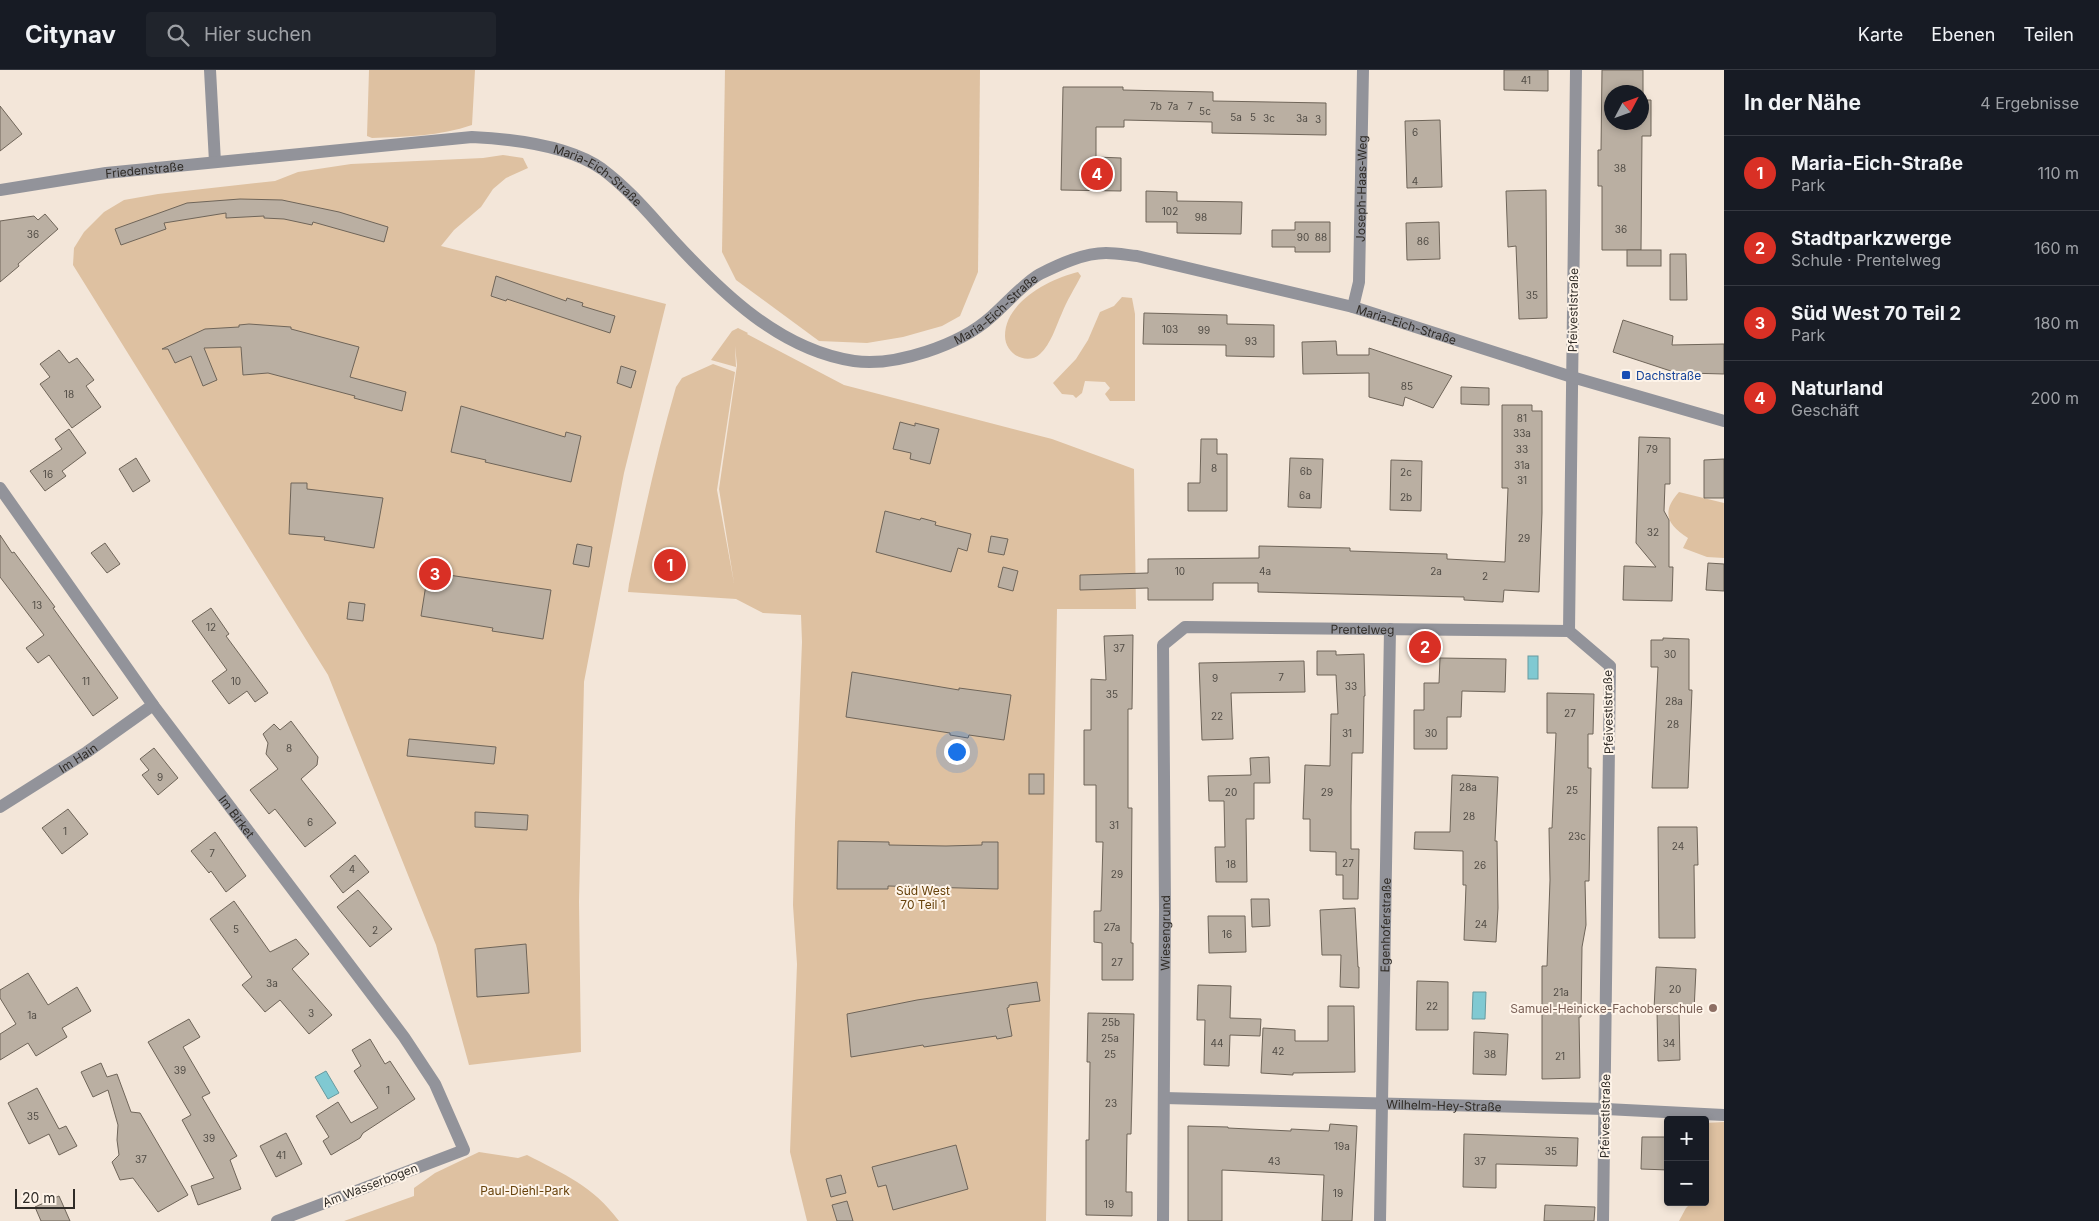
<!DOCTYPE html>
<html lang="de">
<meta charset="utf-8">
<style>
body{margin:0;font-family:Inter,sans-serif;background:#20242c;color:#f1f3f6}
.controls{position:absolute;right:15px;bottom:15px;display:grid;overflow:hidden;border-radius:5px;box-shadow:0 2px 8px #0003}
.controls button{width:45px;height:45px;display:grid;place-items:center;padding:0;border:0;border-bottom:1px solid #363941;background:#171b24;color:#f1f3f6;font:25px sans-serif}
.compass{position:absolute;left:1604px;top:15px;width:45px;height:45px;border-radius:50%;background:#171b24;box-shadow:0 2px 8px #0003;rotate:49deg}
.scale{position:absolute;left:15px;bottom:12px;width:60px;box-sizing:border-box;padding-left:5px;border:2px solid #302c27;border-top:0;font-size:14px;line-height:18px;white-space:nowrap;color:#302c27;-webkit-text-stroke:4px #fef4e9;paint-order:stroke}
.you{position:absolute;left:956px;top:681px;width:18px;height:18px;margin:-12px;border:4px solid #fff;border-radius:50%;background:#1a73e8;box-shadow:0 0 0 8px #1a73e833}
.badge{display:grid;place-items:center;width:32px;height:32px;border-radius:50%;background:#d93025;color:#fff;font-size:16px;font-weight:700}
.pin{position:absolute;translate:-50% -50%;border:2px solid #fff;box-shadow:0 1px 5px #0006}
.list{margin:0;padding:0;list-style:none}
h2{display:flex;justify-content:space-between;align-items:center;height:65px;margin:0;padding:0 20px;font-size:21px}
h2 small{font-size:16px;font-weight:400;color:#9ea1a6}
.list li{display:grid;grid-template-columns:32px 1fr auto;gap:15px;align-items:center;box-sizing:border-box;height:75px;padding:0 20px;border-top:1px solid #363941}
.list b{display:block;font-size:19px;white-space:nowrap}
.list p{margin:0;font-size:16px;white-space:nowrap;color:#9ea1a6}
.list em{font-size:16px;font-style:normal;color:#9ea1a6}
.icon{flex:none;width:28px;height:28px;fill:none;stroke:currentColor;stroke-width:2;stroke-linecap:round;stroke-linejoin:round}
.map{position:relative;flex:none;width:1724px;height:1151px;overflow:hidden}
header{display:flex;align-items:center;gap:30px;box-sizing:border-box;height:70px;padding:0 25px;background:#171b24;border-bottom:1px solid #363941}
header strong{font-size:24px}
nav{display:flex;gap:28px;margin-inline-start:auto;font-size:18px}
.search{width:350px;height:45px;background:#20242c;display:flex;align-items:center;gap:12px;box-sizing:border-box;padding:0 18px;border-radius:5px;color:#9ea1a6;font-size:19px}
main{display:flex}
aside{flex:1;background:#171b24}
.map>svg:first-child{display:block}
</style>
<header>
<strong>Citynav</strong>
<div class="search"><svg class="icon" aria-label="search" viewBox="0 0 24 24"><circle cx="10" cy="10" r="6"/><path d="M15 15l6 6"/></svg>Hier suchen</div>
<nav><a>Karte</a><a>Ebenen</a><a>Teilen</a></nav>
</header>
<main>
<div class="map">
<svg width="1724" height="1151" viewBox="0 0 1724 1151">
<rect width="100%" height="100%" fill="#f3e6d9"/>
<g fill="#dec1a1">
<path d="M369 0H475L472 55C440 66 405 67 372 68L367 66Z"/>
<path d="M725 0H980L978 202 960 246 942 256 903 267 867 273 819 271 736 210 722 182Z"/>
<path d="M503 85 523 88 528 98 506 108 493 119 481 137 454 160 441 176 666 234 624 403 584 612 579 832 581 982 469 995 436 875 328 605 73 195 74 178 84 162 104 142 124 130 158 124 275 111 298 102 351 94 483 88Z"/>
<path d="M1078 202 1081 206C1075 218 1067 230 1062 243 1056 256 1051 274 1040 284 1027 296 1005 284 1005 266 1005 232 1049 209 1078 202Z"/>
<path d="M1122 227 1132 228 1135 244V331H1110L1105 324 1110 318 1105 312 1085 311 1082 323 1076 328 1073 325 1062 324 1053 313 1076 289 1088 270 1100 242 1114 236Z"/>
<path d="M738 258 748 263 747 264 844 315 1052 369 1134 399 1136 539H1057L1046 1151H807L790 1082 797 894 793 835 795 753 802 572 801 545 763 543 736 529 628 522 629 514H636H629C643 448 657 382 676 317L682 308 713 294 735 302 717 420 734 513 719 419 737 295 735 276 736 297 711 290 732 261Z"/>
<path d="M1679 422 1724 433V488L1707 487 1683 478 1688 468C1667 455 1661 442 1679 422Z"/>
<path d="M1724 1052V1151H1679L1686 1138 1692 1132H1705L1709 1091 1705 1077V1053Z"/>
<path d="M479 1082 518 1088 527 1085C564 1104 593 1116 619 1151H344L414 1126V1118L435 1103Z"/>
</g>
<g fill="#80c9d2" stroke="#689a9f">
<rect x="1528" y="586" width="10" height="23"/>
<path d="M1473 922H1486L1485 949H1472Z"/>
<path d="M326 1001 339 1023 328 1029 315 1007Z"/>
</g>
<g fill="#baafa2" stroke="#6f6559" fill-rule="evenodd">
<path d="M1504 0H1548V21L1504 20Z"/>
<path d="M1602 0H1643V30H1651V66H1642L1641 180H1602V116H1598V80H1601ZM1612 22H1642V52H1612Z"/>
<path d="M1063 17H1123V20L1213 22V31L1326 33V65L1212 63V52L1124 50V57H1096V87L1121 88V121L1061 120Z"/>
<path d="M0 36 22 64 0 81Z"/>
<path d="M1440 50 1442 117 1407 118 1405 51Z"/>
<path d="M1546 120 1547 248 1519 249 1516 176 1508 177 1506 121Z"/>
<path d="M1146 121 1177 122V131L1242 132 1241 164 1177 163V152H1146Z"/>
<path d="M240 129 282 130 339 142 388 157 384 172 313 152 312 155 284 149 264 148V146L226 148V143L164 153 166 159 121 175 115 159 187 133Z"/>
<path d="M45 144 58 159 18 194 19 196 0 212V151L34 146 38 150Z"/>
<path d="M1295 152H1330V182H1295V177H1272V160H1295Z"/>
<path d="M1439 152 1440 189 1407 190 1406 153Z"/>
<rect x="1627" y="180" width="34" height="16"/>
<path d="M1670 184H1686L1687 230H1670Z"/>
<path d="M496 206 566 231 567 228 583 233 582 236 615 246 610 263 507 229 506 231 491 226Z"/>
<path d="M1144 243 1227 245V254L1274 255V287L1226 286V275L1143 274Z"/>
<path d="M1623 250 1673 266 1672 275 1724 274V304L1687 303 1686 306 1613 282Z"/>
<path d="M249 254 291 257V259L359 277 350 307 406 322 402 341 354 328 355 326 268 303 243 305 241 277 204 278 217 310 203 316 191 286 175 293 168 279H162L205 259 239 257V255Z"/>
<path d="M1336 271 1337 285H1369V278L1452 306 1433 338 1405 327 1403 336 1369 327V303L1303 304 1302 272Z"/>
<path d="M59 280 69 293 77 288 94 310 86 316 101 337 72 358 40 314 50 307 40 294Z"/>
<path d="M621 296 636 301 631 318 617 313Z"/>
<path d="M1461 317 1489 318V335L1461 334Z"/>
<path d="M1502 335H1532V341H1542V443L1539 522 1504 520 1503 532 1464 530V527L1258 522V513H1213V530H1148V518L1080 520V505L1148 503V489L1259 488V476L1350 478V481L1447 484V489L1505 492 1508 418H1502Z"/>
<path d="M461 336 565 367 566 362 581 366 571 412 485 392 486 390 451 382Z"/>
<path d="M900 352 915 356V353L939 359 930 394 910 389 911 383 893 379Z"/>
<path d="M69 359 86 383 62 401 66 406 45 421 30 401 62 379 55 369Z"/>
<path d="M1639 367 1670 368V414H1665L1664 441 1669 450V497H1673L1672 531 1623 530 1624 496 1656 497 1636 473Z"/>
<path d="M1201 369H1217V384H1227V441H1188V413H1200Z"/>
<path d="M136 388 150 411 133 422 119 399Z"/>
<path d="M1290 388 1323 389 1321 438 1288 437Z"/>
<path d="M1724 389V428H1704V390Z"/>
<path d="M1391 390 1422 391 1421 441 1390 440Z"/>
<path d="M291 413H307V419L383 428 374 478 324 470 325 467 289 464Z"/>
<path d="M885 441 920 450 921 448 936 452 935 455 971 464 967 481 958 478 951 502 876 482Z"/>
<path d="M0 465 12 483 14 482 55 537 53 538 118 628 93 646 49 585 38 593 26 578 44 565 0 507Z"/>
<path d="M991 466 1008 469 1004 485 988 482Z"/>
<path d="M105 473 120 494 107 503 91 483Z"/>
<path d="M577 474 592 477 589 497 573 494Z"/>
<path d="M1708 493 1724 494V521L1706 520Z"/>
<path d="M1003 497 1018 501 1013 521 998 517Z"/>
<path d="M428 502 551 520 543 569 492 561 493 558 421 546Z"/>
<path d="M349 532 365 534 363 551 347 549Z"/>
<path d="M211 538 229 564 226 566 268 623 255 632 247 621 229 634 212 611 227 600 192 551Z"/>
<path d="M1133 565 1132 639H1128V738H1132L1131 873H1133V910H1102V873L1094 872V841H1101L1103 772H1096V715H1084V660H1091V609L1106 610 1104 566Z"/>
<path d="M1663 568 1689 569V620H1692L1688 718H1652L1658 597H1651V570H1663Z"/>
<path d="M1317 581H1336V585L1364 584 1365 626H1364L1363 683H1352L1351 736V779H1359L1358 829H1343V805H1336V782L1310 781V749H1303L1305 695 1330 696 1331 644H1338L1336 605H1317Z"/>
<path d="M1440 588 1506 589 1505 622 1462 621 1461 647H1447V679H1414V640H1424V613H1439Z"/>
<path d="M1304 591 1305 622 1231 623 1233 669 1202 670 1199 593Z"/>
<path d="M852 602 959 620V618L1011 625 1004 670 969 665 968 668 950 665V663L846 647Z"/>
<path d="M1547 623 1594 624 1593 664H1588V698H1591L1589 811H1585L1586 855 1582 877 1581 947H1579L1580 1008 1542 1009V896H1547L1550 810 1549 758H1552L1556 663H1547Z"/>
<path d="M291 651 318 687 317 695 301 709 336 753 305 777 275 739 269 744 250 720 278 699 266 684 268 673 263 664 274 654 280 660Z"/>
<path d="M409 669 496 677 494 694 407 686Z"/>
<path d="M154 678 178 708 158 725 142 705 149 700 140 689Z"/>
<path d="M1269 687 1270 713H1254V749H1246L1247 812H1216L1215 777H1225L1224 731H1209L1208 706 1251 705 1250 688Z"/>
<rect x="1029" y="704" width="15" height="20"/>
<path d="M1452 705 1498 707 1495 771H1497L1498 838 1496 872 1464 870 1466 815H1463V781L1414 779 1415 762H1450Z"/>
<path d="M68 739 88 764 62 784 42 758Z"/>
<path d="M475 742 528 745 527 760 475 757Z"/>
<path d="M1658 757H1697L1698 795H1694L1695 868H1659Z"/>
<path d="M215 762 246 806 226 822 211 801 209 803 191 781Z"/>
<path d="M838 771 889 772V775L946 776 982 775V772H998V819L888 816V819H837Z"/>
<path d="M355 785 369 802 343 823 330 806Z"/>
<path d="M358 820 392 859 370 877 337 837Z"/>
<path d="M1251 829H1269L1270 856 1252 857Z"/>
<path d="M234 831 270 882 296 869 309 884 292 899 332 945 309 964 280 930 265 942 242 915 252 907 210 849Z"/>
<path d="M1355 838 1358 897H1359V918L1340 917 1341 885H1322L1320 840Z"/>
<path d="M1208 846H1245L1246 882 1209 883Z"/>
<path d="M526 874 529 923 477 927 475 879Z"/>
<path d="M1656 897 1696 899 1694 941H1679L1680 990 1658 991 1657 940H1654Z"/>
<path d="M28 903 48 935 77 917 91 941 62 958 67 967 36 986 28 973 0 990V964L16 954 0 928V920Z"/>
<path d="M1417 911 1448 912V960H1416Z"/>
<path d="M1037 912 1040 931 1009 935V937L1007 938 1012 966 997 969 996 966 924 977 923 975 851 987 847 944 917 930Z"/>
<path d="M1198 915 1231 916 1230 948 1261 949 1260 966 1230 965 1229 996 1204 995 1205 950H1197Z"/>
<path d="M1328 936H1354L1355 1002 1293 1003V1005L1261 1003 1263 958 1295 960V971H1328Z"/>
<path d="M1088 943 1134 944 1131 1064H1127L1126 1122H1132V1146L1086 1145V1070H1089L1090 992H1087Z"/>
<path d="M189 949 200 967 183 977 210 1023 202 1027 237 1086 230 1090 241 1119 198 1135 191 1116 214 1108 182 1050 191 1045 148 972Z"/>
<path d="M1474 962 1508 964 1506 1005 1473 1004Z"/>
<path d="M370 969 385 994 390 991 415 1029 363 1063 360 1068 331 1085 323 1071 329 1067 316 1046 338 1032 351 1053 378 1038 354 1001 361 996 352 980Z"/>
<path d="M101 993 107 1007 117 1004 131 1042 140 1043 188 1125 158 1142 133 1108 120 1110 112 1092 119 1085 117 1070 118 1055 108 1020 93 1027 81 1002Z"/>
<path d="M37 1018 59 1059 66 1056 77 1076 59 1085 49 1064 29 1074 8 1033Z"/>
<path d="M1330 1054 1357 1056 1352 1151H1322L1324 1105 1222 1100V1151H1188V1056L1228 1057V1058L1291 1061V1059L1329 1061Z"/>
<path d="M286 1063 302 1094 276 1107 260 1076Z"/>
<path d="M1464 1064 1578 1068 1577 1096 1496 1094V1118L1463 1117Z"/>
<path d="M1642 1067H1668V1100L1641 1099Z"/>
<path d="M956 1075 968 1119 893 1140 886 1115 878 1117 872 1097Z"/>
<path d="M841 1105 846 1123 831 1127 826 1109Z"/>
<path d="M59 1126 70 1151H41L35 1137Z"/>
<path d="M847 1131 853 1151H837L832 1135Z"/>
<path d="M1545 1135 1595 1137 1594 1151H1544Z"/>
</g>
<g fill="none" stroke-linecap="round" stroke-linejoin="round">
<g stroke="#92939a" stroke-width="12">
<path d="M210 0 215 92"/>
<path d="M1576 0 1569 561 1610 596 1603 1151"/>
<path id="s1" d="M1353 237 1359 212 1363 0"/>
<path id="s2" d="M0 418 153 635 404 967 435 1014 464 1080 277 1151"/>
<path id="s3" d="M0 737 87 682 153 635"/>
<path id="s4" d="M1164 1028 1606 1039 1724 1045"/>
<path id="s5" d="M1163 1151 1165 839 1163 575 1185 557 1569 561"/>
<path id="s6" d="M1380 1151 1390 559"/>
</g>
<path stroke="#92939a" stroke-width="12" id="s7" d="M0 120 106 103 472 67C513 69 568 75 602 99 629 119 651 146 674 171 722 223 780 280 854 291 895 297 960 275 991 247 1005 235 1025 212 1040 204 1060 194 1084 183 1106 183 1117 183 1127 185 1137 186L1353 237 1572 307 1724 351"/>
</g>
<rect fill="#1a4fb4" stroke="#fef4e9" stroke-width="2" x="1621" y="300" width="10" height="10" rx="2.5"/>
<circle fill="#8d6e63" stroke="#fef4e9" stroke-width="2" cx="1713" cy="938" r="5"/>
<g text-anchor="middle" dominant-baseline="central" stroke-width="4" stroke-linejoin="round" paint-order="stroke">
<g font-size="10" fill="#524d46">
<text x="1526" y="10">41</text>
<text x="1156" y="36">7b</text>
<text x="1173" y="36">7a</text>
<text x="1190" y="36">7</text>
<text x="1205" y="41">5c</text>
<text x="1236" y="47">5a</text>
<text x="1253" y="47">5</text>
<text x="1269" y="48">3c</text>
<text x="1302" y="48">3a</text>
<text x="1318" y="49">3</text>
<text x="1415" y="62">6</text>
<text x="1620" y="98">38</text>
<text x="1415" y="111">4</text>
<text x="1170" y="141">102</text>
<text x="1201" y="147">98</text>
<text x="1621" y="159">36</text>
<text x="33" y="164">36</text>
<text x="1303" y="167">90</text>
<text x="1321" y="167">88</text>
<text x="1423" y="171">86</text>
<text x="1532" y="225">35</text>
<text x="1170" y="259">103</text>
<text x="1204" y="260">99</text>
<text x="1251" y="271">93</text>
<text x="1407" y="316">85</text>
<text x="69" y="324">18</text>
<text x="1522" y="348">81</text>
<text x="1522" y="363">33a</text>
<text x="1522" y="379">33</text>
<text x="1652" y="379">79</text>
<text x="1522" y="395">31a</text>
<text x="1214" y="398">8</text>
<text x="1306" y="401">6b</text>
<text x="1406" y="402">2c</text>
<text x="48" y="404">16</text>
<text x="1522" y="410">31</text>
<text x="1305" y="425">6a</text>
<text x="1406" y="427">2b</text>
<text x="1653" y="462">32</text>
<text x="1524" y="468">29</text>
<text x="1180" y="501">10</text>
<text x="1265" y="501">4a</text>
<text x="1436" y="501">2a</text>
<text x="1485" y="506">2</text>
<text x="37" y="535">13</text>
<text x="211" y="557">12</text>
<text x="1119" y="578">37</text>
<text x="1670" y="584">30</text>
<text x="1281" y="607">7</text>
<text x="1215" y="608">9</text>
<text x="86" y="611">11</text>
<text x="236" y="611">10</text>
<text x="1351" y="616">33</text>
<text x="1112" y="624">35</text>
<text x="1674" y="631">28a</text>
<text x="1570" y="643">27</text>
<text x="1217" y="646">22</text>
<text x="1673" y="654">28</text>
<text x="1347" y="663">31</text>
<text x="1431" y="663">30</text>
<text x="289" y="678">8</text>
<text x="160" y="707">9</text>
<text x="1468" y="717">28a</text>
<text x="1572" y="720">25</text>
<text x="1231" y="722">20</text>
<text x="1327" y="722">29</text>
<text x="1469" y="746">28</text>
<text x="310" y="752">6</text>
<text x="1114" y="755">31</text>
<text x="65" y="761">1</text>
<text x="1577" y="766">23c</text>
<text x="1678" y="776">24</text>
<text x="212" y="783">7</text>
<text x="1348" y="793">27</text>
<text x="1231" y="794">18</text>
<text x="1480" y="795">26</text>
<text x="352" y="799">4</text>
<text x="1117" y="804">29</text>
<text x="1481" y="854">24</text>
<text x="1112" y="857">27a</text>
<text x="236" y="859">5</text>
<text x="375" y="860">2</text>
<text x="1227" y="864">16</text>
<text x="1117" y="892">27</text>
<text x="272" y="913">3a</text>
<text x="1675" y="919">20</text>
<text x="1561" y="922">21a</text>
<text x="1432" y="936">22</text>
<text x="311" y="943">3</text>
<text x="32" y="945">1a</text>
<text x="1111" y="952">25b</text>
<text x="1110" y="968">25a</text>
<text x="1217" y="973">44</text>
<text x="1669" y="973">34</text>
<text x="1278" y="981">42</text>
<text x="1110" y="984">25</text>
<text x="1490" y="984">38</text>
<text x="1560" y="986">21</text>
<text x="180" y="1000">39</text>
<text x="388" y="1020">1</text>
<text x="1111" y="1033">23</text>
<text x="33" y="1046">35</text>
<text x="209" y="1068">39</text>
<text x="1342" y="1076">19a</text>
<text x="1551" y="1081">35</text>
<text x="281" y="1085">41</text>
<text x="141" y="1089">37</text>
<text x="1274" y="1091">43</text>
<text x="1480" y="1091">37</text>
<text x="1338" y="1123">19</text>
<text x="1109" y="1134">19</text>
</g>
<g font-size="12" fill="#302c27" stroke="#fef4e9">
<text stroke="none"><textPath href="#s7" startOffset="146">Friedenstraße</textPath></text>
<text stroke="none"><textPath href="#s7" startOffset="610">Maria-Eich-Straße</textPath></text>
<text stroke="none"><textPath href="#s1" startOffset="119">Joseph-Haas-Weg</textPath></text>
<text stroke="none"><textPath href="#s7" startOffset="1089">Maria-Eich-Straße</textPath></text>
<text transform="translate(1573 240) rotate(-89)">Pfeivestlstraße</text>
<text stroke="none"><textPath href="#s7" startOffset="1525">Maria-Eich-Straße</textPath></text>
<text stroke="none"><textPath href="#s5" startOffset="782">Prentelweg</textPath></text>
<text transform="translate(1608 642) rotate(-91)">Pfeivestlstraße</text>
<text stroke="none"><textPath href="#s3" startOffset="92">Im Hain</textPath></text>
<text stroke="none"><textPath href="#s2" startOffset="405">Im Birket</textPath></text>
<text stroke="none"><textPath href="#s6" startOffset="296">Egenhoferstraße</textPath></text>
<text stroke="none"><textPath href="#s5" startOffset="288">Wiesengrund</textPath></text>
<text stroke="none"><textPath href="#s4" startOffset="280">Wilhelm-Hey-Straße</textPath></text>
<text transform="translate(1605 1046) rotate(-89)">Pfeivestlstraße</text>
<text transform="translate(370 1115) rotate(-21)">Am Wasserbogen</text>
</g>
<g font-size="12" fill="#164399" stroke="#fef4e9" text-anchor="start">
<text x="1636" y="305">Dachstraße</text>
</g>
<g font-size="12" fill="#67420b" stroke="#fef4e9">
<text x="923" y="820">Süd West<tspan x="923" dy="14">70 Teil 1</tspan></text>
<text x="525" y="1120">Paul-Diehl-Park</text>
</g>
<g font-size="12" fill="#785e54" stroke="#fef4e9" text-anchor="end">
<text x="1703" y="938">Samuel-Heinicke-Fachoberschule</text>
</g>
</g>
</svg>
<div class="controls">
<button>+</button>
<button>−</button>
</div>
<svg class="compass" viewBox="-18 -18 36 36"><path d="M0-13l5 13h-10z" fill="#e53935"/><path d="M0 13l5-13h-10z" fill="#9ea1a6"/></svg>
<div class="scale">20 m</div>
<div class="you"></div>
<div class="pin badge" style="left:670px;top:495px">1</div>
<div class="pin badge" style="left:1425px;top:577px">2</div>
<div class="pin badge" style="left:435px;top:504px">3</div>
<div class="pin badge" style="left:1097px;top:104px">4</div>
</div>
<aside>
<h2>In der Nähe<small>4 Ergebnisse</small></h2>
<ul class="list">
<li><span class="badge">1</span><div><b>Maria-Eich-Straße</b><p>Park</p></div><em>110 m</em></li>
<li><span class="badge">2</span><div><b>Stadtparkzwerge</b><p>Schule · Prentelweg</p></div><em>160 m</em></li>
<li><span class="badge">3</span><div><b>Süd West 70 Teil 2</b><p>Park</p></div><em>180 m</em></li>
<li><span class="badge">4</span><div><b>Naturland</b><p>Geschäft</p></div><em>200 m</em></li>
</ul>
</aside>
</main>
